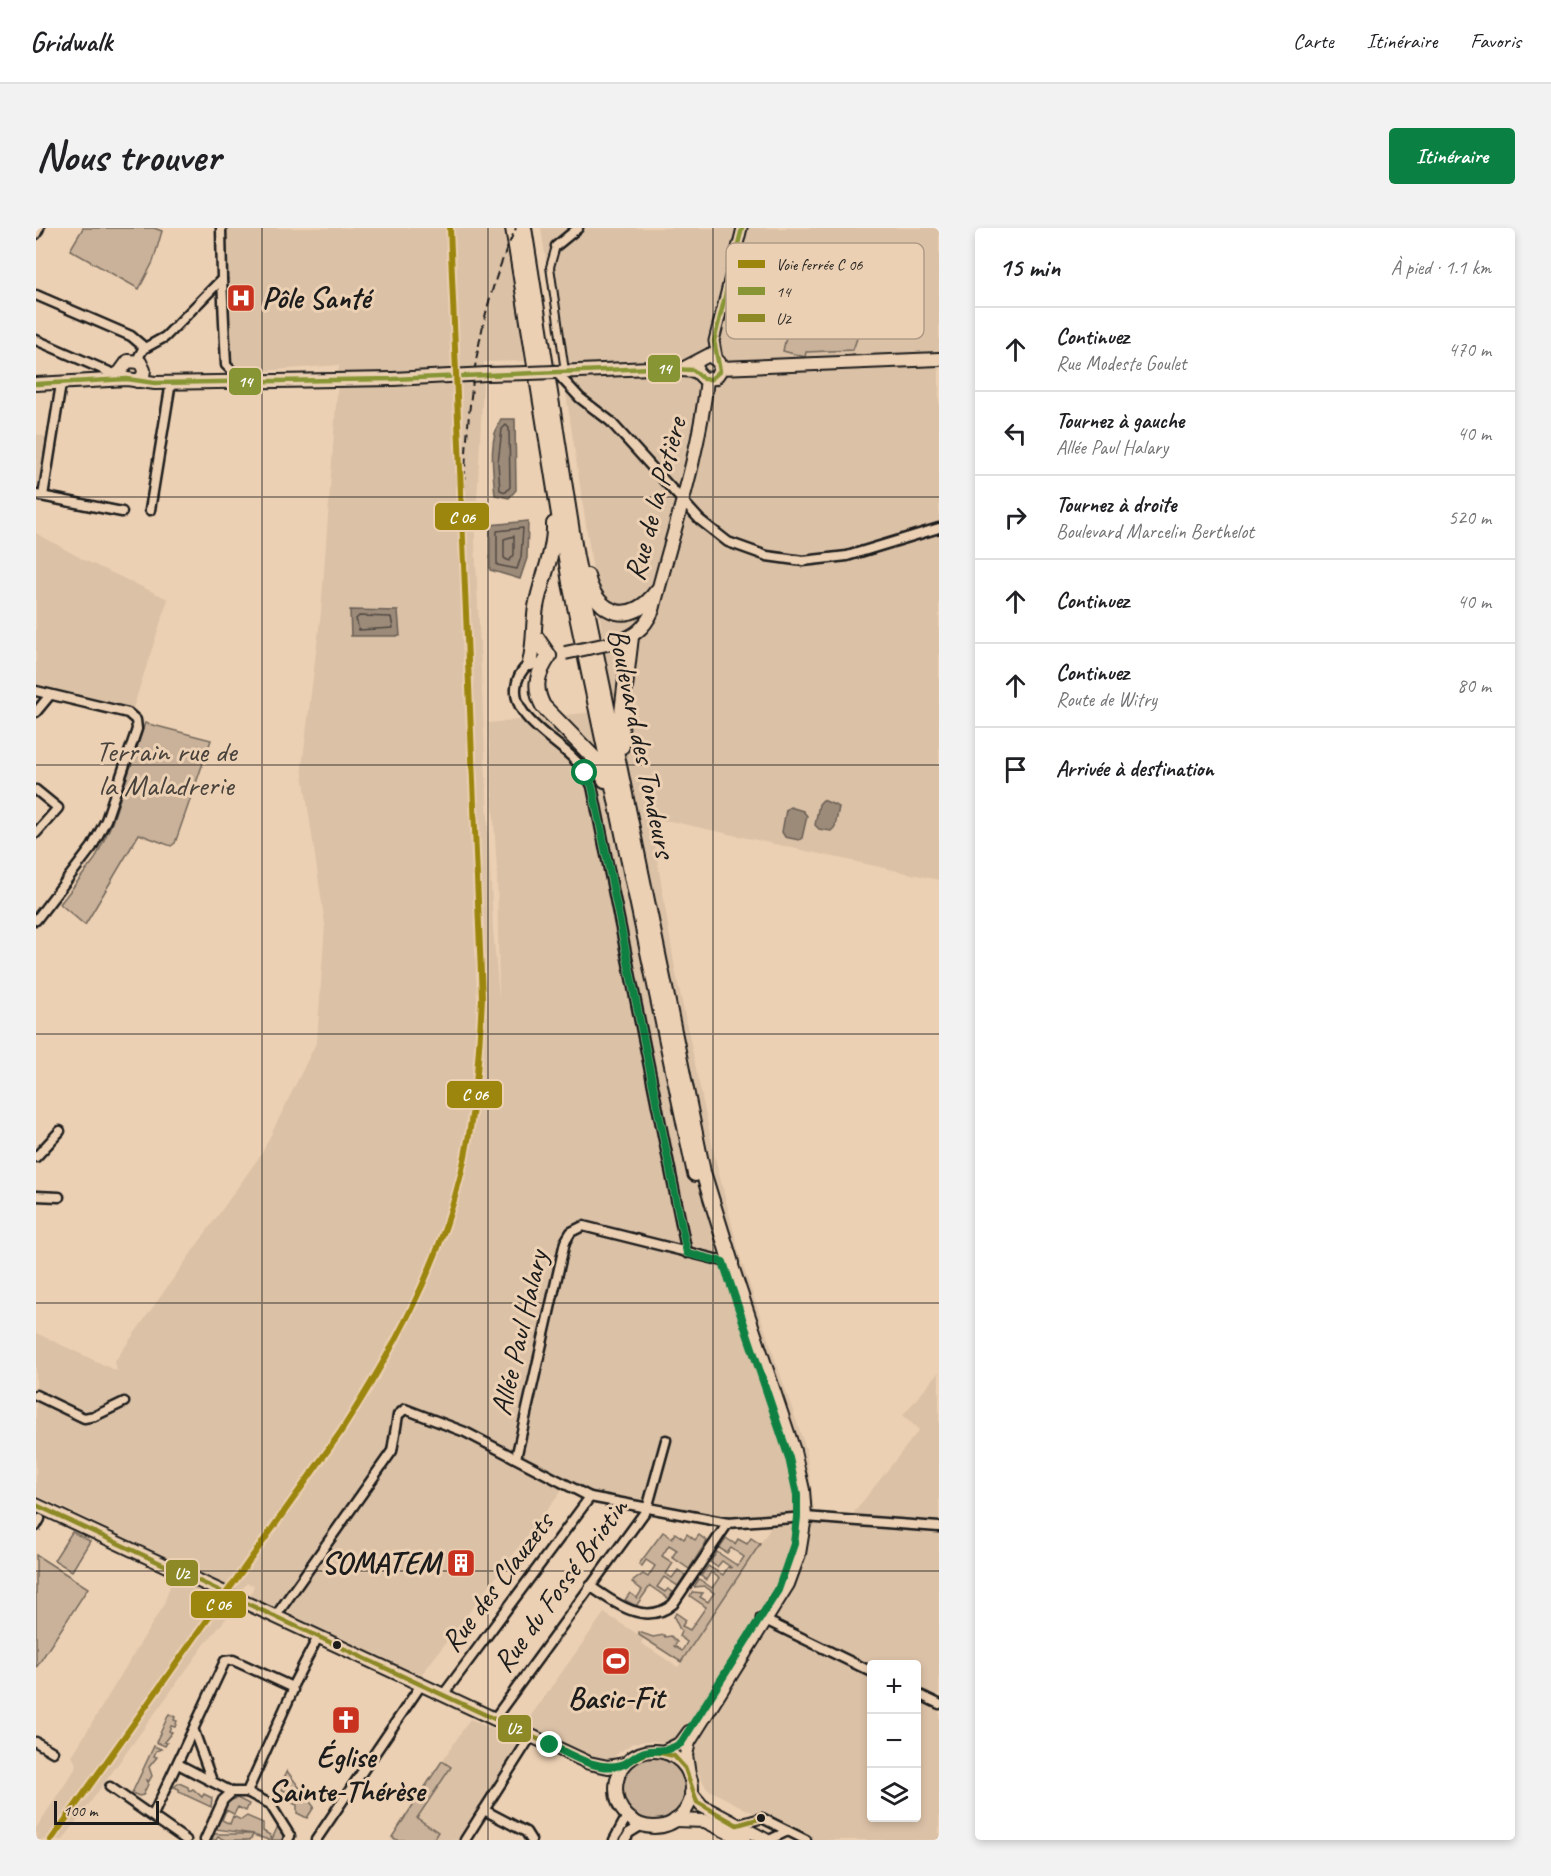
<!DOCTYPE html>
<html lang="fr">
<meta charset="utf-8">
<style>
body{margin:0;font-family:Caveat,sans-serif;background:#f2f2f2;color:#202124}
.controls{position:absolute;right:18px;bottom:18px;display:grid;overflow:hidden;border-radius:6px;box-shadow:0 3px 9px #0003}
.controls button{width:54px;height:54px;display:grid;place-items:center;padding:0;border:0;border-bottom:2px solid #e0e0e0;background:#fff;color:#202124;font:30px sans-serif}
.scale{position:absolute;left:18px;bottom:15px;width:105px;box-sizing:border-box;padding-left:6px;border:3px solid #1c1c1c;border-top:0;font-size:16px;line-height:21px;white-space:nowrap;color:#1c1c1c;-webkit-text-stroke:4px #ecd0b3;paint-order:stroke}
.stop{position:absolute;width:18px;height:18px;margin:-14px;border:4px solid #0b8043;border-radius:50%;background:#fff}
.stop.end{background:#0b8043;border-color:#fff;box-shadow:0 2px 6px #0008}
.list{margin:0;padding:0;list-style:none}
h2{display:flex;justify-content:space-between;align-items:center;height:78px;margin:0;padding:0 24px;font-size:26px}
h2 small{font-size:20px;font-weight:400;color:#757577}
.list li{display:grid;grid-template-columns:39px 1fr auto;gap:18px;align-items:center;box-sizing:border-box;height:84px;padding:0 24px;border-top:2px solid #e0e0e0}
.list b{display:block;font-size:22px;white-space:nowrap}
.list p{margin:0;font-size:20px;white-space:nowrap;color:#757577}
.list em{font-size:20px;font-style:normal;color:#757577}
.icon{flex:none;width:33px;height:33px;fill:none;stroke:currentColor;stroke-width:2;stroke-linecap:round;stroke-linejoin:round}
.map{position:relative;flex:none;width:903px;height:1612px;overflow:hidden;border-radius:6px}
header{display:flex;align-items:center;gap:36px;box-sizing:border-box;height:84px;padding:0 30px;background:#fff;border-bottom:2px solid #e0e0e0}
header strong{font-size:28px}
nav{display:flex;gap:33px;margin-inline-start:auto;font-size:21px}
.intro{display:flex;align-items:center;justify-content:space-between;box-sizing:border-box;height:144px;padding:0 36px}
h1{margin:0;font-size:42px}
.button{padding:15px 27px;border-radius:6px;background:#0b8043;color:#fff;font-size:21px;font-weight:700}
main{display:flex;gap:36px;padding:0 36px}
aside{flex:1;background:#fff;border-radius:6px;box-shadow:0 3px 9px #0003}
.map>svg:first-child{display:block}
</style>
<header>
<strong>Gridwalk</strong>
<nav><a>Carte</a><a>Itinéraire</a><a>Favoris</a></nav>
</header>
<div class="intro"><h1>Nous trouver</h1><a class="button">Itinéraire</a></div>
<main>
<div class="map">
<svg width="903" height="1612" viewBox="0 0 903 1612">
<rect width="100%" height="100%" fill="#ecd0b3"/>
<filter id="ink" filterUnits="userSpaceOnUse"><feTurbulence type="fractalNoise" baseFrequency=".0167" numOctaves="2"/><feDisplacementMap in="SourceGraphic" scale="12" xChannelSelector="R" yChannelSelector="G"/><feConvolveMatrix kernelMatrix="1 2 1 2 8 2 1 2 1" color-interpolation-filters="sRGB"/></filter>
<g filter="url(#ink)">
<g fill="#dbc1a6" fill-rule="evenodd">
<path d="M187 0H467L491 133 448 134 439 313 457 700 463 771 461 642 452 495 578 482 505 0H903V652L634 593H615L639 741 678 926 705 1032 770 1221 779 1289 813 1291 883 1202 867 1187 903 1144V1612H770L671 1561 655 1532 628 1514 611 1513 598 1515 582 1525 572 1536 484 1503 568 1385 608 1410 605 1415 642 1439 736 1298 611 1286 558 1273 528 1260 382 1451 214 1369 218 1357 211 1355 191 1379 193 1387 169 1416 27 1612H0V1600L41 1538 36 1528 128 1376 142 1334 0 1267V1105L81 1143 79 1133 226 925 281 813 289 696 266 539 285 384 303 137 202 145 197 141 193 135ZM836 1436H880V1590H836Z"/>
<path d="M0 206 11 209 1 263H0Z"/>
<path d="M0 305 48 332 132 371 97 480 0 458Z"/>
<path d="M434 1491 482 1513 483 1518 423 1612H354Z"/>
</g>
<g fill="#cab29a" stroke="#73675b" stroke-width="1.5">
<path d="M47 0H118L126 3 117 34 103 61 34 22Z"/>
<path d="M775 19 845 40 817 122 770 124 769 129 747 123 762 54 765 55Z"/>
<path d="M109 495 175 512 139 615 135 618 103 606 49 697 24 676 59 631 76 595Z"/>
<path d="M36 1304 54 1313 36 1343 18 1332Z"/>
<path d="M627 1304 636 1310 639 1305 648 1311 651 1306 659 1312 663 1307 671 1313 653 1341 636 1329 641 1322 633 1317 626 1328 637 1335 630 1346 636 1350 642 1342 649 1347 642 1358 628 1349 621 1359 629 1364 632 1361 637 1364 633 1371 614 1358 600 1378 589 1372 594 1365 601 1370 606 1362 596 1354 607 1346 612 1349 619 1338 610 1332 606 1338 603 1336Z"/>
<path d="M690 1310 699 1316 702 1311 711 1316 715 1310 724 1316 645 1434 603 1407V1404L617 1409 628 1407 629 1409 635 1408 641 1414 638 1418 646 1423 651 1414 643 1408 645 1404 638 1389 640 1385 650 1392 646 1398 654 1402 670 1379 654 1368 656 1364 667 1365 664 1369 672 1374 678 1365 668 1358 658 1359 663 1351 676 1360 683 1350 675 1344 670 1352 665 1348 672 1338 687 1347 692 1339 696 1340 686 1333 681 1339 674 1334 681 1324 702 1338 708 1329 695 1320 691 1325 683 1320Z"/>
<path d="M0 1327 52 1360 0 1440Z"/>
<path d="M133 1486 139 1489 138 1492 141 1493 139 1499 135 1498 133 1503 136 1504 128 1514 131 1515 129 1518 120 1514Z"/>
<path d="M118 1518 125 1521 120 1523 118 1528 121 1529 113 1539 116 1548 113 1553 110 1552 112 1556 107 1567 103 1568 96 1565Z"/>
<circle cx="618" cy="1561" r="31"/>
<path d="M406 1533 415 1539 381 1590 402 1604 397 1612H361L356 1609Z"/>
<path d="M251 1543 278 1579 271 1590 261 1585V1577L254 1574V1565L246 1562 247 1559 245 1557Z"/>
<path d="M143 1555 152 1559 153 1563 157 1561 166 1569 168 1566 176 1570 175 1579 143 1564V1561L138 1559Z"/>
<path d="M201 1570 213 1576 210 1583 202 1579 198 1586 190 1582 186 1592 194 1596 197 1588 205 1592 211 1588 227 1595V1603L234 1607 236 1611 242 1598 249 1612H233L217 1607 214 1612H189L182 1609 180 1612H173L176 1606H218L179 1601 191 1574Z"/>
</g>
<g fill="#9d8b7a" stroke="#695f54" stroke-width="1.5">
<path d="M465 191H479L480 262 473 270 459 267C457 243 452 212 465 191Z"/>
<path d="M492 293 491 330 484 351 454 342V297Z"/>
<path d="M314 382 362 383 364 408H315Z"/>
<path d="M787 572 803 579 799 599 795 603 783 601 779 597 783 576Z"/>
<path d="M754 579 767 583 771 588 766 610 763 612 749 609 746 604 750 582Z"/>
</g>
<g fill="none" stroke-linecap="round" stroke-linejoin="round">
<g stroke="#504842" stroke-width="1.5">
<path d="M470 197 473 200 474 259 470 264 464 262 462 235 466 201Z"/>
<path d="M487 300 485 329 481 341 461 337V303Z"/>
<path d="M478 308V327L473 333 468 330V311Z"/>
<path d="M323 388 355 389 357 400 323 402 320 391Z"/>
</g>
<g stroke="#1c1c1c" stroke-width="10">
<path id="pedestrian" d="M520 18 514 39 529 143"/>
</g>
<g stroke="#1c1c1c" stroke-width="13">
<g id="minor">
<path d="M0 6 3 0"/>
<path d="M520 18 542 0"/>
<path d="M186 51 190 137 196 143 197 153"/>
<path d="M0 67 95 108 108 119"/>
<path d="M0 112 80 147"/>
<path d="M681 131 678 113 706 0"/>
<path d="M101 132 107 121 129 109 186 51 185 0"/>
<path d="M520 144 544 170 574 193 664 292 692 314 731 328 767 333 811 328 903 300"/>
<path d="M0 267 86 284"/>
<path d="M7 268 25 156"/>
<path d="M114 282 135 154"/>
<path d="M498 433C490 437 483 445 481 454 472 488 518 510 538 531 546 538 551 549 556 558L651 1025"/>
<path d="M0 463 92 485 100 492 101 501 70 592 56 619 0 692"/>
<path d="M0 484 14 467"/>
<path d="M0 562 22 580 0 605"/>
<path d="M0 929 24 903"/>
<path d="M0 968 23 969"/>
<path d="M0 1167 48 1190 59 1188 88 1174"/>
<path d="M480 1230 529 1014 535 1004 547 998 695 1035"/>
<path d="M0 1298 4 1291"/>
<path d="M554 1358C578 1375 610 1399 637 1376L692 1295"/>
<path d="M239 1389 356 1223 362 1187 369 1181 429 1204 554 1269 692 1295 769 1289 903 1299"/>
<path d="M725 1390 836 1444"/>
<path d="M880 1465 903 1476"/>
<path d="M407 1467 554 1269"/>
<path d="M458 1491 611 1281 630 1212"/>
<path d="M158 1503 176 1553"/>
<path d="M0 1514 17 1524"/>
<path d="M142 1536 196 1564"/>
<path d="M74 1559 150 1612"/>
<path d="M211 1564 234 1576 254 1608 252 1612"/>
<path d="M448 1582 490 1604 495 1612"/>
<path d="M117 1587 189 1433 197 1432 256 1459"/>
<path d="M701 1597 726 1590 752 1603"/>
<path d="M169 1612 187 1572 196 1564H211L257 1462 256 1459 282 1409"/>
<path d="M280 1612 385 1457"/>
<path d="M429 1612 495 1508"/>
<path d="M578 1612 591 1588"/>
<path d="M589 1612 593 1605 606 1597"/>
<path d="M733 1612 752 1603 770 1612"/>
</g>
</g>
<g stroke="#1c1c1c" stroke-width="16">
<g id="secondary">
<path d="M648 140 673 127 683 134 684 143 679 150 668 151 660 143 661 134"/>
<path d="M684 140 903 131"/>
<path d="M519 144 615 140 660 143"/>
<path d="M451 146 493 145"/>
<path d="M72 152 84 144 92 133 104 134 108 142 107 148 101 153"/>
<path d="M0 156 91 151 119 155 357 151"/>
<path d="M576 415C596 410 608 402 617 382 636 306 663 230 671 151"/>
</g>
</g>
<g stroke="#1c1c1c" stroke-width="16">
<g id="primary">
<path d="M0 1277 553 1535 572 1539 589 1536"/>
<circle cx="618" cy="1561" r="38"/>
<path d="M627 1524 645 1515 653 1504"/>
<path d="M653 1547 650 1527 653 1514 752 1356 763 1326 769 1289 767 1262 758 1223 695 1035"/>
<path d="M655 1565 666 1578 730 1612"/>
<path d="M639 1592 669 1593 708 1612"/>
</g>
</g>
<g stroke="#1c1c1c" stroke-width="18">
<g id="trunk">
<path d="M477 0 534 355 659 946"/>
<path d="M488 0 540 329 667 944 695 1035"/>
<path d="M551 348C561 389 596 398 621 363"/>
<path d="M500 409 513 428C501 446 497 459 507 478L560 532 569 552"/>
<path d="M494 435C499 415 497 398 500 379 505 351 519 325 518 296"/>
<path d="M586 518 585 493 595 409"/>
</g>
</g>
<use href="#pedestrian" stroke="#ecd0b3" stroke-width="6"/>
<use href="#minor" stroke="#ecd0b3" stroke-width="8"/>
<use href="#secondary" stroke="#ecd0b3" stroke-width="12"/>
<use href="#primary" stroke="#ecd0b3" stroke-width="12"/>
<use href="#trunk" stroke="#ecd0b3" stroke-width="14"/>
<path stroke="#1c1c1c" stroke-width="2" stroke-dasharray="9 4.5" stroke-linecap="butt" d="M427 306C429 203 435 95 480 0"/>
<g stroke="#1c1c1c" stroke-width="16" stroke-linecap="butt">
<g id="secondary-bridge">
<path d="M493 145 519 144"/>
<path d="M357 151 451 146"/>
<path d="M529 425 576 415"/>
</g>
</g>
<use href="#secondary-bridge" stroke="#ecd0b3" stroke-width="12"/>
<g stroke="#ecd0b3" stroke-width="9">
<path id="bus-1" d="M0 156 91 151 119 155 357 151 615 140 657 142 668 151H675L684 143 678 113 706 0"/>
</g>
<g stroke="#ecd0b3" stroke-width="9">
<path id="bus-2" d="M0 1277 553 1535 580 1539 616 1523 638 1528 649 1540 661 1574 701 1597 726 1590"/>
</g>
<use href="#bus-1" stroke="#879534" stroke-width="4.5"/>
<use href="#bus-2" stroke="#8c8926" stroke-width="4.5"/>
<g stroke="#ecd0b3" stroke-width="10">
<path id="rail-1" d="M15 1612 304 1205C356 1124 402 1041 425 946 439 888 443 829 446 770L414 0"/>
</g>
<use href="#rail-1" stroke="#9c860e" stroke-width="6"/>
</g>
</g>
<g fill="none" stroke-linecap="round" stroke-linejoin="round" filter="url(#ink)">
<path stroke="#0b8043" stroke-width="8" d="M514 1517C535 1527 561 1544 585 1537 594 1535 600 1526 609 1524 623 1521 632 1525 645 1515L742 1362 758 1316 761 1289V1267L753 1230 687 1034 651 1025 563 591 556 558 549 545"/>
</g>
<path fill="none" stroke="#1c1c1c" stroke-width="1.5" stroke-opacity="0.55" d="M226 0V1612M452 0V1612M677 0V1612M0 269H903M0 537H903M0 806H903M0 1075H903M0 1343H903"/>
<defs>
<g id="hospital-square" transform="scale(1.5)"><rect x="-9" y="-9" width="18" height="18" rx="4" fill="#c8321e" stroke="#ecd0b3"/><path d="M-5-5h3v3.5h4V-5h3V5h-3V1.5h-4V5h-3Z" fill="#fff"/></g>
<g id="building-square" transform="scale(1.5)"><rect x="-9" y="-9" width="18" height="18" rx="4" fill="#c8321e" stroke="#ecd0b3"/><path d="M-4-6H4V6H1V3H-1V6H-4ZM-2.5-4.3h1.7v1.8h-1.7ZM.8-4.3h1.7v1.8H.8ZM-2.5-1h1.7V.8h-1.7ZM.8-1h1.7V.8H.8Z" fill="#fff"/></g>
<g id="stadium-square" transform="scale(1.5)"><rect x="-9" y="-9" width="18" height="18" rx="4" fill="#c8321e" stroke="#ecd0b3"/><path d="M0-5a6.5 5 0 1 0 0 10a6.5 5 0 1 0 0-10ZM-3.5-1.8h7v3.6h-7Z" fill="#fff"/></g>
<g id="church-square" transform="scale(1.5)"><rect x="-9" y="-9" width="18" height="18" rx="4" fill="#c8321e" stroke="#ecd0b3"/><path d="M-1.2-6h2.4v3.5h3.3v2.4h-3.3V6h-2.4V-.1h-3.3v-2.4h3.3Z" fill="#fff"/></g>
</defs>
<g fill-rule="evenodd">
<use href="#hospital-square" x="205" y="70"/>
<use href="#building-square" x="425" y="1335"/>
<use href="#stadium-square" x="580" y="1433"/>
<use href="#church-square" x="310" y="1492"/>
</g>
<g fill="#1c1c1c" stroke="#ecd0b3" stroke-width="2">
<circle cx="301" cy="1417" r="5"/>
<circle cx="725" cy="1590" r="5"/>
</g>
<g text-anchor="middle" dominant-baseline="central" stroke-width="6" stroke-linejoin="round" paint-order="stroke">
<g font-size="30" font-weight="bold" fill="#1c1c1c" stroke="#ecd0b3">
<text x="226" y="70" text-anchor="start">Pôle Santé</text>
<text x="404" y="1335" text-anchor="end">SOMATEM</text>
<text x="580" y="1470">Basic-Fit</text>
<text x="310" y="1529">Église<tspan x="310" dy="34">Sainte-Thérèse</tspan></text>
</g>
<g font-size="30" fill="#1c1c1c" stroke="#ecd0b3">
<text transform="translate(619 271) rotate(-75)">Rue de la Potière</text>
<text transform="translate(606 515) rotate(78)">Boulevard des Tondeurs</text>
<text transform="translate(483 1105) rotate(-77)">Allée Paul Halary</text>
<text transform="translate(461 1354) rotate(-53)">Rue des Clauzets</text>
<text transform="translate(524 1357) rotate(-54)">Rue du Fossé Briotin</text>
</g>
<g font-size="30" fill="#48423c" stroke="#ecd0b3">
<text x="130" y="523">Terrain rue de<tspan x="130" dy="34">la Maladrerie</tspan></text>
</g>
</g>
<rect x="690" y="15" width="198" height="96" rx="9" fill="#ecd0b3" stroke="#ae9a86" stroke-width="1.5"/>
<rect x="702" y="32" width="27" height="8" fill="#9c860e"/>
<rect x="702" y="59" width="27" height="8" fill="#879534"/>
<rect x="702" y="86" width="27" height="8" fill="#8c8926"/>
<g font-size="16" fill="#1c1c1c">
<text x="740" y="42">Voie ferrée C 06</text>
<text x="740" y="69">14</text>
<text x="740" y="96">U2</text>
</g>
<g stroke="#ecd0b3" stroke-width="2">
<rect x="611" y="126" width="34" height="29" rx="6" fill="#879534"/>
<rect x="192" y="139" width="34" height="29" rx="6" fill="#879534"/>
<rect x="398" y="274" width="56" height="29" rx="6" fill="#9c860e"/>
<rect x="410" y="852" width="57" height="29" rx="6" fill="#9c860e"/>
<rect x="129" y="1331" width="34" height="28" rx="6" fill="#8c8926"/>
<rect x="154" y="1362" width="57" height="29" rx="6" fill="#9c860e"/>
<rect x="461" y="1486" width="35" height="29" rx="6" fill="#8c8926"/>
</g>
<g font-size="16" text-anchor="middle" font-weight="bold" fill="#fff">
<text x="628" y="146">14</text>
<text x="209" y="159">14</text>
<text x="426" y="295">C 06</text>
<text x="439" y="872">C 06</text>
<text x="146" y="1351">U2</text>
<text x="182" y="1382">C 06</text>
<text x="478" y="1506">U2</text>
</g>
</svg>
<div class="controls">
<button>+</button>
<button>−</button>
<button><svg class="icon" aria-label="layers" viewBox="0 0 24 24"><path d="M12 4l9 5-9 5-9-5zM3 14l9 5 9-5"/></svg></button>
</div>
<div class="scale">100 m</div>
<div class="stop" style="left:549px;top:545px"></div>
<div class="stop end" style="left:514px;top:1517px"></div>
</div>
<aside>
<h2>15 min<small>À pied · 1.1 km</small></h2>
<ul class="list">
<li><svg class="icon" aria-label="ahead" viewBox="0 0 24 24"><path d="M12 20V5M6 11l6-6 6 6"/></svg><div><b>Continuez</b><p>Rue Modeste Goulet</p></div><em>470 m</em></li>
<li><svg class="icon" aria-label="left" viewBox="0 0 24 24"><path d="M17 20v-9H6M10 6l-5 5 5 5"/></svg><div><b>Tournez à gauche</b><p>Allée Paul Halary</p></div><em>40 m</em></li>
<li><svg class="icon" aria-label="right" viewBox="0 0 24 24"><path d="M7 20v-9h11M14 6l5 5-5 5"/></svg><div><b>Tournez à droite</b><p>Boulevard Marcelin Berthelot</p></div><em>520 m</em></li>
<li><svg class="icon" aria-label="ahead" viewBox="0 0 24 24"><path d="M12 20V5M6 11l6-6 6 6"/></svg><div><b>Continuez</b></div><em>40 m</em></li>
<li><svg class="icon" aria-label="ahead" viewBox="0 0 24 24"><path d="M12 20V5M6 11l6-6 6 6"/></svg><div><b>Continuez</b><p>Route de Witry</p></div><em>80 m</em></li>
<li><svg class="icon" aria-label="arrive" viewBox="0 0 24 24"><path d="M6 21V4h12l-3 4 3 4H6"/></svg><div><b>Arrivée à destination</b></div></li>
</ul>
</aside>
</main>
